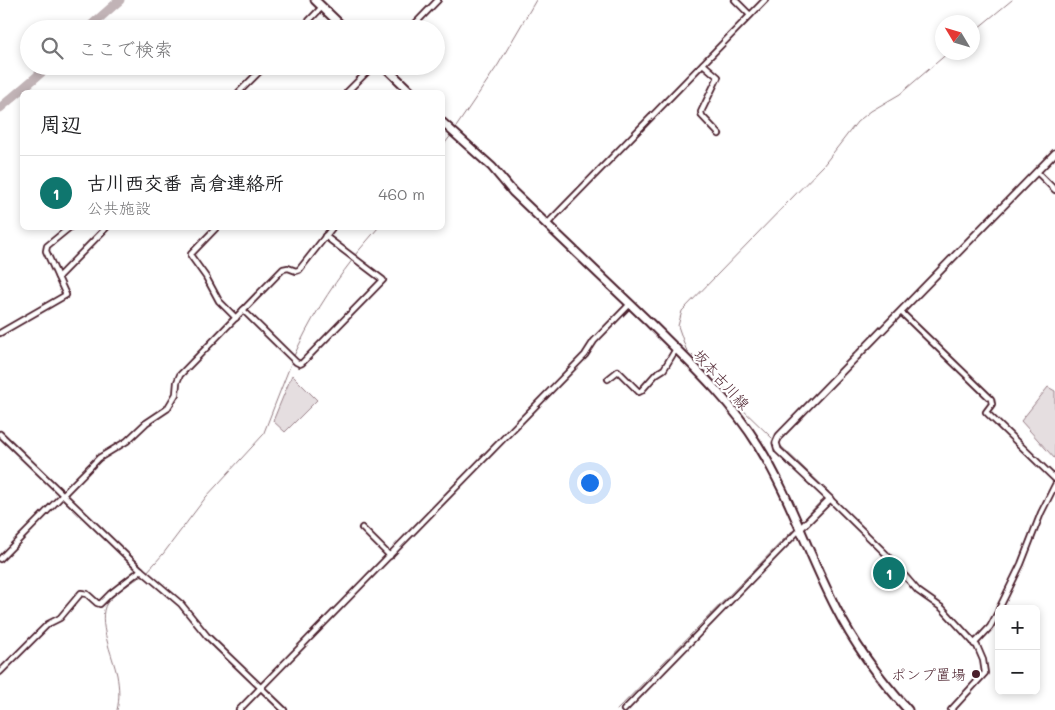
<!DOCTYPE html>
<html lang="ja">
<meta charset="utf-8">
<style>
body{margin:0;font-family:Mali,"Klee One",sans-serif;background:#f6f6f6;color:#202124}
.controls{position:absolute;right:15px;bottom:15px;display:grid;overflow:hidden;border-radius:8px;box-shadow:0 2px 8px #0003}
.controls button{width:45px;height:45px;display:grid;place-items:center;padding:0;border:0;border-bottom:1px solid #e0e0e0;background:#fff;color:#202124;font:25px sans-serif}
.compass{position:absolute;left:935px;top:15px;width:45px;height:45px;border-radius:50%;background:#fff;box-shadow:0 2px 8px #0003;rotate:308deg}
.you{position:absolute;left:589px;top:482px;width:18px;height:18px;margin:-12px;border:4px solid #fff;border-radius:50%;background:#1a73e8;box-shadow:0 0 0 8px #1a73e833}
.badge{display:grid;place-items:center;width:32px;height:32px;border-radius:50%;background:#0f766e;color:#fff;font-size:16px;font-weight:700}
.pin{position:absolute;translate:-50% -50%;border:2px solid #fff;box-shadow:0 1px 5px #0006}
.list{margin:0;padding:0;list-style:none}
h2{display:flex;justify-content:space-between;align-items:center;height:65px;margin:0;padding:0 20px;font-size:21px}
h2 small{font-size:16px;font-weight:400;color:#757577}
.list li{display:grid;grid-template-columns:32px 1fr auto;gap:15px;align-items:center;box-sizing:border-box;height:75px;padding:0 20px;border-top:1px solid #e0e0e0}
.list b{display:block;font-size:19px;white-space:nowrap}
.list p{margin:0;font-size:16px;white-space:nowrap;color:#757577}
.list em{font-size:16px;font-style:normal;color:#757577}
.icon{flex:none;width:28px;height:28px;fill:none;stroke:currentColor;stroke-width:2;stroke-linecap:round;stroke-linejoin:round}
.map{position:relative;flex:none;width:1055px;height:710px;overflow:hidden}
.search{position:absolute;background:#fff;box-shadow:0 2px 8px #0003;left:20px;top:20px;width:425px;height:55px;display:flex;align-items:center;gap:12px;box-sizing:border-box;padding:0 18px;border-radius:28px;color:#757577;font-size:19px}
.panel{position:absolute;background:#fff;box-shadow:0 2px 8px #0003;left:20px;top:90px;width:425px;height:140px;border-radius:8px}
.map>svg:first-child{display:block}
</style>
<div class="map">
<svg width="1055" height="710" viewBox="0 0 1055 710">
<rect width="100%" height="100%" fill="#fff"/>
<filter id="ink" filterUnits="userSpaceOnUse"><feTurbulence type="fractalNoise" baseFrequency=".02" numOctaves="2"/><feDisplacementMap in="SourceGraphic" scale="10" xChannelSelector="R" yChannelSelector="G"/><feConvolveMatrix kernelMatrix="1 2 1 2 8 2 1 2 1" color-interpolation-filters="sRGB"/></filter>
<g filter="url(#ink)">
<g fill="#e5dee0" stroke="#987e86">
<path d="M292 375 317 400 285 432 273 421Z"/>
<path d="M1048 387 1055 391V459L1021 421Z"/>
</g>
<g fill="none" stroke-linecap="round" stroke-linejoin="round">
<g stroke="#91787e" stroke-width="1">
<path d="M972 33 1012 0"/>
<path d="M454 130 498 65 536 0"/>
<path d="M442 147 452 134"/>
<path d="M355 255 378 228"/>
<path d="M293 358C309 322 329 290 353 259"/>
<path d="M772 438 737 404 720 383 686 349 678 326 682 311 823 166 857 122 871 111 900 94 949 52"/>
<path d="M781 446 829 492"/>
<path d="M807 516 820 502"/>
<path d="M147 572 163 554 206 497 263 435 292 361"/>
<path d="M117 710C120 698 119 687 117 675 113 656 96 620 107 603 116 591 132 583 144 574"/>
<path d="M617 710 792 531"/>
</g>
<g stroke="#c1b3b6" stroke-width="9">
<path d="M87 29 120 0"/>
<path d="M0 108 49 66"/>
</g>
<g stroke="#4a1f2b" stroke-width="8">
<g id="minor">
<path d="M735 0 750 15"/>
<path d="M301 29 322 7"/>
<path d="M410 29 438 0"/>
<path d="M703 64 718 77 701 112 702 116 719 134"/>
<path d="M239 92 265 66"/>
<path d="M347 92 373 66"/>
<path d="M1037 172 1055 190"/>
<path d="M547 224 765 0"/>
<path d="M216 228 191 254V256L206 277 219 301 236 318"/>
<path d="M58 277 106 228"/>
<path d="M243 310 296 362 300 364 302 363 383 280 325 236"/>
<path d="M901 312 991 399 992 404 986 412 988 414 1055 479"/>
<path d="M0 333 66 295 46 251 47 246 69 228"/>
<path d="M608 379 618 371 639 392 641 391 656 374 664 369 676 349"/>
<path d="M0 434 141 570 181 604 207 636 284 710"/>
<path d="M830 499 885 553 918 591 942 608 977 646 983 660 985 673 951 710"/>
<path d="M362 528 390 556"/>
<path d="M0 559 99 458 127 441 146 423 167 409 176 394 177 382 180 375 283 269 288 268 296 271 299 270 332 228"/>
<path d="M999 609 1021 564 1041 513 1055 485"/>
<path d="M974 644 990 627 999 610"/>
<path d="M0 672 48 624 60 618 81 593 87 594 97 603 100 604 110 594 141 570"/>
<path d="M239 710 585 355 594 341 630 304"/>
<path d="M624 710 800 529"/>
</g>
</g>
<g stroke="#4a1f2b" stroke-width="9">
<path id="tertiary" d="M800 529 830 499 778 450 776 443 779 436 1055 153"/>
</g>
<g stroke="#4a1f2b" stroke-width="11">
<g id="secondary">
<path d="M315 0 345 29"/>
<path d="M384 66 411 92"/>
<path d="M442 122 492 167 513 192C559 236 604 279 650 323 688 361 729 398 758 445 790 496 808 554 836 608 855 646 880 679 908 710"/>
</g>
</g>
<use href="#minor" stroke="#fff" stroke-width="4.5"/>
<use href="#tertiary" stroke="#fff" stroke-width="5.5"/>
<use href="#secondary" stroke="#fff" stroke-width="7"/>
</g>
</g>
<circle fill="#4a1f2b" stroke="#fff" stroke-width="2" cx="976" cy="674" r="5"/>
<g text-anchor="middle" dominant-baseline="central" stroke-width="4.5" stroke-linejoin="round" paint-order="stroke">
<g font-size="15" fill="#4a1f2b" stroke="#fff">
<text transform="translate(722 379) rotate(48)">坂本古川線</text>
</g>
<g font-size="15" fill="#4a1f2b" stroke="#fff" text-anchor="end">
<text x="966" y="674">ポンプ置場</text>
</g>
</g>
</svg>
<div class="controls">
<button>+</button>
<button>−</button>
</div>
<svg class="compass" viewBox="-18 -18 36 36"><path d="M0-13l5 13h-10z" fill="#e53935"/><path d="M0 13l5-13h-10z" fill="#757577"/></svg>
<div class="you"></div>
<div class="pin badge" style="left:889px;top:573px">1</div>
<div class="search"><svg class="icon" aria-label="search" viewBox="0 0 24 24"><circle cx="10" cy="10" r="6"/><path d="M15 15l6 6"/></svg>ここで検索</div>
<section class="panel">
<h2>周辺<small></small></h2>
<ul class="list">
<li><span class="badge">1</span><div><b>古川西交番 高倉連絡所</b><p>公共施設</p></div><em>460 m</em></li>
</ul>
</section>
</div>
